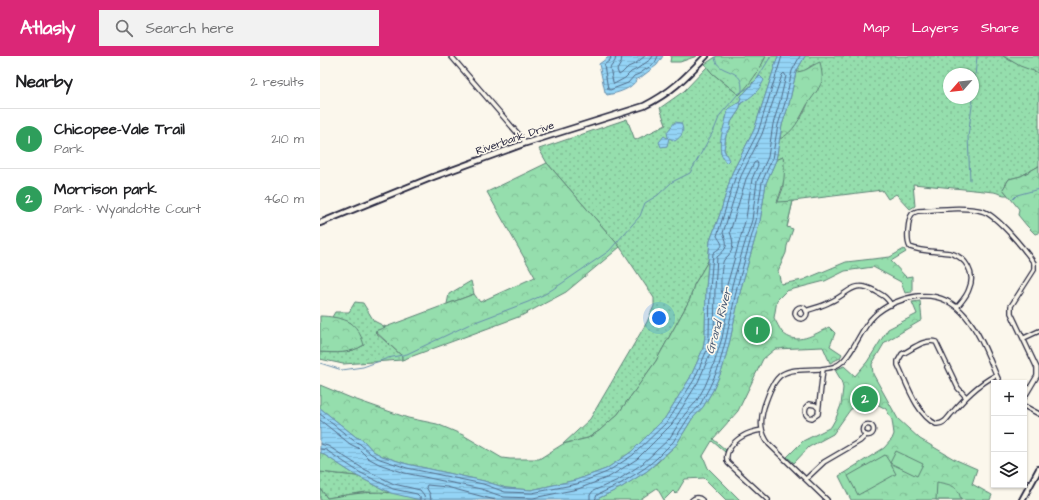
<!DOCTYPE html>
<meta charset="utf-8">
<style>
body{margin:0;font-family:"Architects Daughter",sans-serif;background:#f2f2f2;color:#202124}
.controls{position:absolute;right:12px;bottom:12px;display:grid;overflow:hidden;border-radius:0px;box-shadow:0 1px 3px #0004}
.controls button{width:36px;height:36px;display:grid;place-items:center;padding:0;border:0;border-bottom:1px solid #e0e0e0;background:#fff;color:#202124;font:20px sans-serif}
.compass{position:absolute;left:623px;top:12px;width:36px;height:36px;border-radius:50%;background:#fff;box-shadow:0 1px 3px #0004;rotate:242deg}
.you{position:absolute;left:339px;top:262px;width:14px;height:14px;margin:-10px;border:3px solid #fff;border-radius:50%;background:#1a73e8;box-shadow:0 0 0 6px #1a73e833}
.badge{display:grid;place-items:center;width:26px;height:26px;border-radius:50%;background:#db2777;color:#fff;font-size:13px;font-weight:700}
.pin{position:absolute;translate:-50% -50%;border:2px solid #fff;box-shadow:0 1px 4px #0006}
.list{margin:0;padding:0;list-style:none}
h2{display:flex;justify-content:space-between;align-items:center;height:52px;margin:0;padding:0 16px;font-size:17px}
h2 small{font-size:13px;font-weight:400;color:#757577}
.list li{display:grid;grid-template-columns:26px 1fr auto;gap:12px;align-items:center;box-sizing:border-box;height:60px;padding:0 16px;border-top:1px solid #e0e0e0}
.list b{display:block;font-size:15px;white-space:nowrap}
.list p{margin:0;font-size:13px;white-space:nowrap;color:#757577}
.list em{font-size:13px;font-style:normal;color:#757577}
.icon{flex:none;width:22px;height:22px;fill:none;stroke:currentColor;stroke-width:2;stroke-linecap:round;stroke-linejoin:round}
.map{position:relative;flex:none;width:719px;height:444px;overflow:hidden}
header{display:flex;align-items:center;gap:24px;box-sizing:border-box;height:56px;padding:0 20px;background:#db2777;color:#fff}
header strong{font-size:19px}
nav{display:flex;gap:22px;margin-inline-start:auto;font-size:14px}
.search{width:280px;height:36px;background:#f2f2f2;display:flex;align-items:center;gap:10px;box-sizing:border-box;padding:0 14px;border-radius:0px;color:#757577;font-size:15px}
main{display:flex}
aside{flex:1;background:#fff}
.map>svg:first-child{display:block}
</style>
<header>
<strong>Atlasly</strong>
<div class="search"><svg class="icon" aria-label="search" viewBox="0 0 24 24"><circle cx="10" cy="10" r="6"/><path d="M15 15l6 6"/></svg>Search here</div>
<nav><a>Map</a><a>Layers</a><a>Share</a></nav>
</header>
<main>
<aside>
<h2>Nearby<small>2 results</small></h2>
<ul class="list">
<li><span class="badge" style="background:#2e9e5b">1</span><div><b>Chicopee-Vale Trail</b><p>Park</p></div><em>210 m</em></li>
<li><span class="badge" style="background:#2e9e5b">2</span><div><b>Morrison park</b><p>Park · Wyandotte Court</p></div><em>460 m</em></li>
</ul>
</aside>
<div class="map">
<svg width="719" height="444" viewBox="0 0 719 444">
<defs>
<pattern id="grass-dots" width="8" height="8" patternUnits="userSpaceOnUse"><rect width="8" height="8" fill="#95dead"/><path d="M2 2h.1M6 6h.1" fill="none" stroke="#80be96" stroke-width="1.8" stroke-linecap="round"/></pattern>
<pattern id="forest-crowns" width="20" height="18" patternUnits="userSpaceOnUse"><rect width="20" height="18" fill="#95dead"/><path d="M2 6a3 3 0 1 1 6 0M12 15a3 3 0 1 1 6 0" fill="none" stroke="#80be96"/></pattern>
<pattern id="water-rules" width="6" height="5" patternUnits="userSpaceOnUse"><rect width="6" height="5" fill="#94d4f6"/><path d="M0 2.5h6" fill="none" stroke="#7fb6d4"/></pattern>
</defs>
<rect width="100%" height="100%" fill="#fbf7ec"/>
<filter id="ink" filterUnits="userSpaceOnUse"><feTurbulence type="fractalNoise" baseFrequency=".025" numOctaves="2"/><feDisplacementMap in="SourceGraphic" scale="8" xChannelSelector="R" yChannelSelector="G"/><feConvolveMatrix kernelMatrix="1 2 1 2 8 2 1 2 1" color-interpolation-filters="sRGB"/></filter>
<g filter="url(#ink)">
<g fill="url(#grass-dots)" stroke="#5c8074" fill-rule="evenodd">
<path d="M446 0H458L434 74 412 117 400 158 390 185 388 205 374 229 370 243 336 305 298 358 279 375 268 382 243 388 270 363 327 266 334 250V242L300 191 227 107 219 93 307 63 315 84 346 69 340 52 364 35 387 11 392 17 419 39 437 17ZM433 26 425 45 421 47 419 54 411 66 410 74 406 79 404 94 406 97H401C399 80 406 69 408 53L420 46 421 40 428 34Z"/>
<path d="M485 0H683L689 4 717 16 719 17V110L701 120 689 123 683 133 688 139H684L674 136 593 128 595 150 590 153 576 138 568 143 562 134 473 145 467 171 450 167 463 132V101L456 104 462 69 481 62 487 50 494 8 484 15 476 16ZM629 18H653V42H629Z"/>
<path d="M151 225 154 238 127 248 129 238Z"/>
<path d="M35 246 43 247 54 265 66 271 55 276 82 300V304L23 308 0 303V296C17 297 29 298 44 289L31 267 12 261 15 256H29Z"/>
<path d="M0 416 37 420 71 437 46 436 7 442 0 432Z"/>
</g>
<g fill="url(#forest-crowns)" stroke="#5c8074">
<path d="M351 0H377L360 6H350Z"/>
<path d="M397 0H446C439 15 431 27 419 39L392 17 385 8Z"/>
<path d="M683 0H719V17L700 10Z"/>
<path d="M500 6C501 13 503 19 502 25 499 34 492 41 487 49 480 62 474 76 460 83L462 69 469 48 476 16C488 15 490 10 500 6Z"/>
<path d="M463 101C466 120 464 128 457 146L473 145 467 171 473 173 467 190 466 197 458 215 461 228 483 224 526 206 570 201 584 193 586 196 571 205 586 221 592 220V236L585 237 581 226 553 211 525 215 505 225 466 235 457 244 454 262C457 267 459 272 462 276 476 291 495 278 509 271L515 277 510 290 522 298 520 302 510 307 503 291 455 293 443 303 418 355 393 383 406 394 405 396 392 385 383 400 388 412 420 444H406L384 422 365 423 356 438 353 435 344 444 337 432 319 444H275L302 431 327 415 338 406 356 389 372 363 383 351 393 334 402 314 410 284 421 232 440 165 446 127 456 104Z"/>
<path d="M227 107 300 191 246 236 201 260 82 304V300L55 275 154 238 160 246 215 221 167 136Z"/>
<path d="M719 110V177L715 178 707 170 698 159 699 153 683 133 689 123 701 120Z"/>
<path d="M388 205 386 233 385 280 383 293 370 322 345 362 311 396 286 413 256 424 211 434 186 432 164 425 87 408 62 400 53 395 43 384 36 381 0 352V329L31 342 88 362 117 368 143 379 182 402 190 403H219L243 388 268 382 279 375 298 358 336 305 370 243 374 229Z"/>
<path d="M600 245 602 264 565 286 552 308 553 318 578 363 600 383 634 403 657 413 652 428 672 439 670 444H531L519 420 564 392 572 383 574 378 572 364 566 353 551 345 540 347 530 354 513 378 489 391 474 407 467 401 483 385 511 371 516 362 521 349 523 332 521 324 515 314 524 310 535 320 547 306 568 273 597 258 592 246Z"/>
<path d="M0 260C8 260 24 262 31 267 38 272 42 282 44 289 29 298 17 297 0 296Z"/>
<path d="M0 396 3 398 37 420 0 416Z"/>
<path d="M0 432 7 442C39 437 69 431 100 444H0Z"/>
</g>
<g fill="#95dead" stroke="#5c8074">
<path d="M576 395 603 408 597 420 570 407 576 418 538 439 528 420 565 399 570 407Z"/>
<path d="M617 426C631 429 638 429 641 444H616Z"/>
</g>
<g fill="url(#water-rules)" stroke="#668dab">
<path d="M290 0H343L337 9 320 22 317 23C312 33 298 37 287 39L285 36 279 8Z"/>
<path d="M458 0H485L476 16 469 48 462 69 456 104 446 127 440 165 421 232 410 284 402 314 393 334 383 351 372 363 356 389 327 415 302 431 275 444H100L71 437 37 420 0 396V352L36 381 43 384 53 395 62 400 87 408 164 425 186 432 211 434 256 424 286 413 311 396 345 362 370 322 383 293 385 280 386 233 390 185 400 158 412 117 434 74Z"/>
<path d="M440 20 444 24C439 35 432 41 421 47L419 54 411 66 410 74 406 79 404 94 409 104 406 107C393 90 406 70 408 53L420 46 421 40C428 34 433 26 440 20Z"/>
<path d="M355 66 361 67C365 76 362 80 355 85L349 82 347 90 341 91 339 86 344 80 347 82 348 81 347 76Z"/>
</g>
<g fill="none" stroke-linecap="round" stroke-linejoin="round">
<g stroke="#506986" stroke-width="1">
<path d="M291 0 290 4 284 9 288 33 290 34 308 27 314 20 319 18 335 7 338 0"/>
<path d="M296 0 295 5 290 12 293 26 294 28 305 22 311 16 317 13 331 3 333 0"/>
<path d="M302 0 301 7 297 14 299 19 302 17 308 11 315 8 325 0"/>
<path d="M437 106 438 109 432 123 426 162 405 236 402 237C400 234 401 208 404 204 405 202 407 201 408 200 415 192 413 184 410 176L426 123 434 107Z"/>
<path d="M0 358 33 384 40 388 51 398 60 403 87 412 163 428 185 436 212 437 257 428 287 416 313 399 348 365 374 324 387 294 389 280 390 233 393 197C404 189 404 191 397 180L416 119 438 76 462 0"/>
<path d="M0 364 30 388 38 392 48 402 59 408 85 417 161 433 184 441 213 442 258 433 289 421 317 403 352 368 378 326 391 296 394 281 395 233 397 201C407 193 409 189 403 177L421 120 442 78 462 19 464 17 466 20 460 45 453 68 448 101 437 125 432 164 412 229 402 282 393 311 385 330 376 346 365 358 349 383 322 408 298 424 273 435 270 439V444"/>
<path d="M0 388 8 390 42 412 74 428 100 434 104 439 105 444"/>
<path d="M0 393 6 394 39 416 73 433 97 438 100 441V444"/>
<path d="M111 444 110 438 106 431 107 429 127 431 175 444"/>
<path d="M275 444 277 439 300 428 325 412 336 403 353 386 369 361 380 349 389 332 398 313 406 283 417 231 436 165 442 126 452 103 458 69 465 47 472 15 480 0"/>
</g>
<g stroke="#668dab" stroke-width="1">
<path d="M395 0C395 17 416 12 421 25 422 28 422 32 422 35"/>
<path d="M437 23 451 0"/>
<path d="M653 41 657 0"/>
<path d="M650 124 648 81 653 42"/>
<path d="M693 143 697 139 719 133"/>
<path d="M0 307 22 314 43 311 68 302 87 298 150 268 208 246 225 238 241 228 289 195 320 160 325 147 338 139 352 126 370 117 394 74 400 59 418 38 431 30"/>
</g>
<g stroke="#22223b" stroke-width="6">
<g id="minor">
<path d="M131 0 206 87"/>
<circle cx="481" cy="257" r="6"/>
<path d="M637 251C641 246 647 240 649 233 656 218 646 201 630 197 617 195 602 196 590 191 586 185 588 163 592 158 594 156 595 156 598 155 617 154 643 150 662 155 677 159 705 194 714 207V214L691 250V257L717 312V320L704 342"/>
<path d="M486 255C494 252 503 250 510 246 529 238 533 223 555 235 562 239 567 241 571 249"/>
<path d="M704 282 719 275"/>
<path d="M646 341 638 332 616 286C605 282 591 294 582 298L578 305V309C587 328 597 359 616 368 623 369 627 363 631 358 645 342 657 329 676 319"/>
<path d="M704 350 719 358"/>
<path d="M498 352 495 349 489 348 486 351C484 357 486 361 492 362L498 358 503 313"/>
<circle cx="548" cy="374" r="5.5"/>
<path d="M442 374C436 375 428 377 423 380 414 385 403 397 408 407L448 444"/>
<path d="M486 423 504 406 540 385 546 379"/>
<path d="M372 444C375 441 379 441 382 444"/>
<path d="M507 444 449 388C440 376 440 365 444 351 457 312 463 314 501 313 510 312 517 311 523 305 536 292 541 272 554 260 565 249 583 242 598 240 649 235 663 291 680 327"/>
</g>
</g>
<g stroke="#22223b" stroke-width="8">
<g id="tertiary">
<path d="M0 167 113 121 206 87 324 50C352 36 365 22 386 0"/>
<path d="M702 444 719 413"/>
</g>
</g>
<use href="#minor" stroke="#fbf7ec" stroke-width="3.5"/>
<use href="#tertiary" stroke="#fbf7ec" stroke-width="4.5"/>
</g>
</g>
<g text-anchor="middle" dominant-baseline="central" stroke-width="3.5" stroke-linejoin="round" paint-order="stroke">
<g font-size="11" fill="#22223b" stroke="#fbf7ec">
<text transform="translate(195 82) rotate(-19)">Riverbank Drive</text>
</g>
<g font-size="12" font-style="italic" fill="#445773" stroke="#fbf7ec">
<text transform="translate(399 265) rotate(-74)">Grand River</text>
</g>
</g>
</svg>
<div class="controls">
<button>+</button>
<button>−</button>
<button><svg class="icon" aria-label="layers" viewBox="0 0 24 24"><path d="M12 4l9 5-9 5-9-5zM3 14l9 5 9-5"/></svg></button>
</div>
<svg class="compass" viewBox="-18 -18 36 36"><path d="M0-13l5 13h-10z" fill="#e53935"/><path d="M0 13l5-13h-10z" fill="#757577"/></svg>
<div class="you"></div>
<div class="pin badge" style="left:437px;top:274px;background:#2e9e5b">1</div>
<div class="pin badge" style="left:545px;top:343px;background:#2e9e5b">2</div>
</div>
</main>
